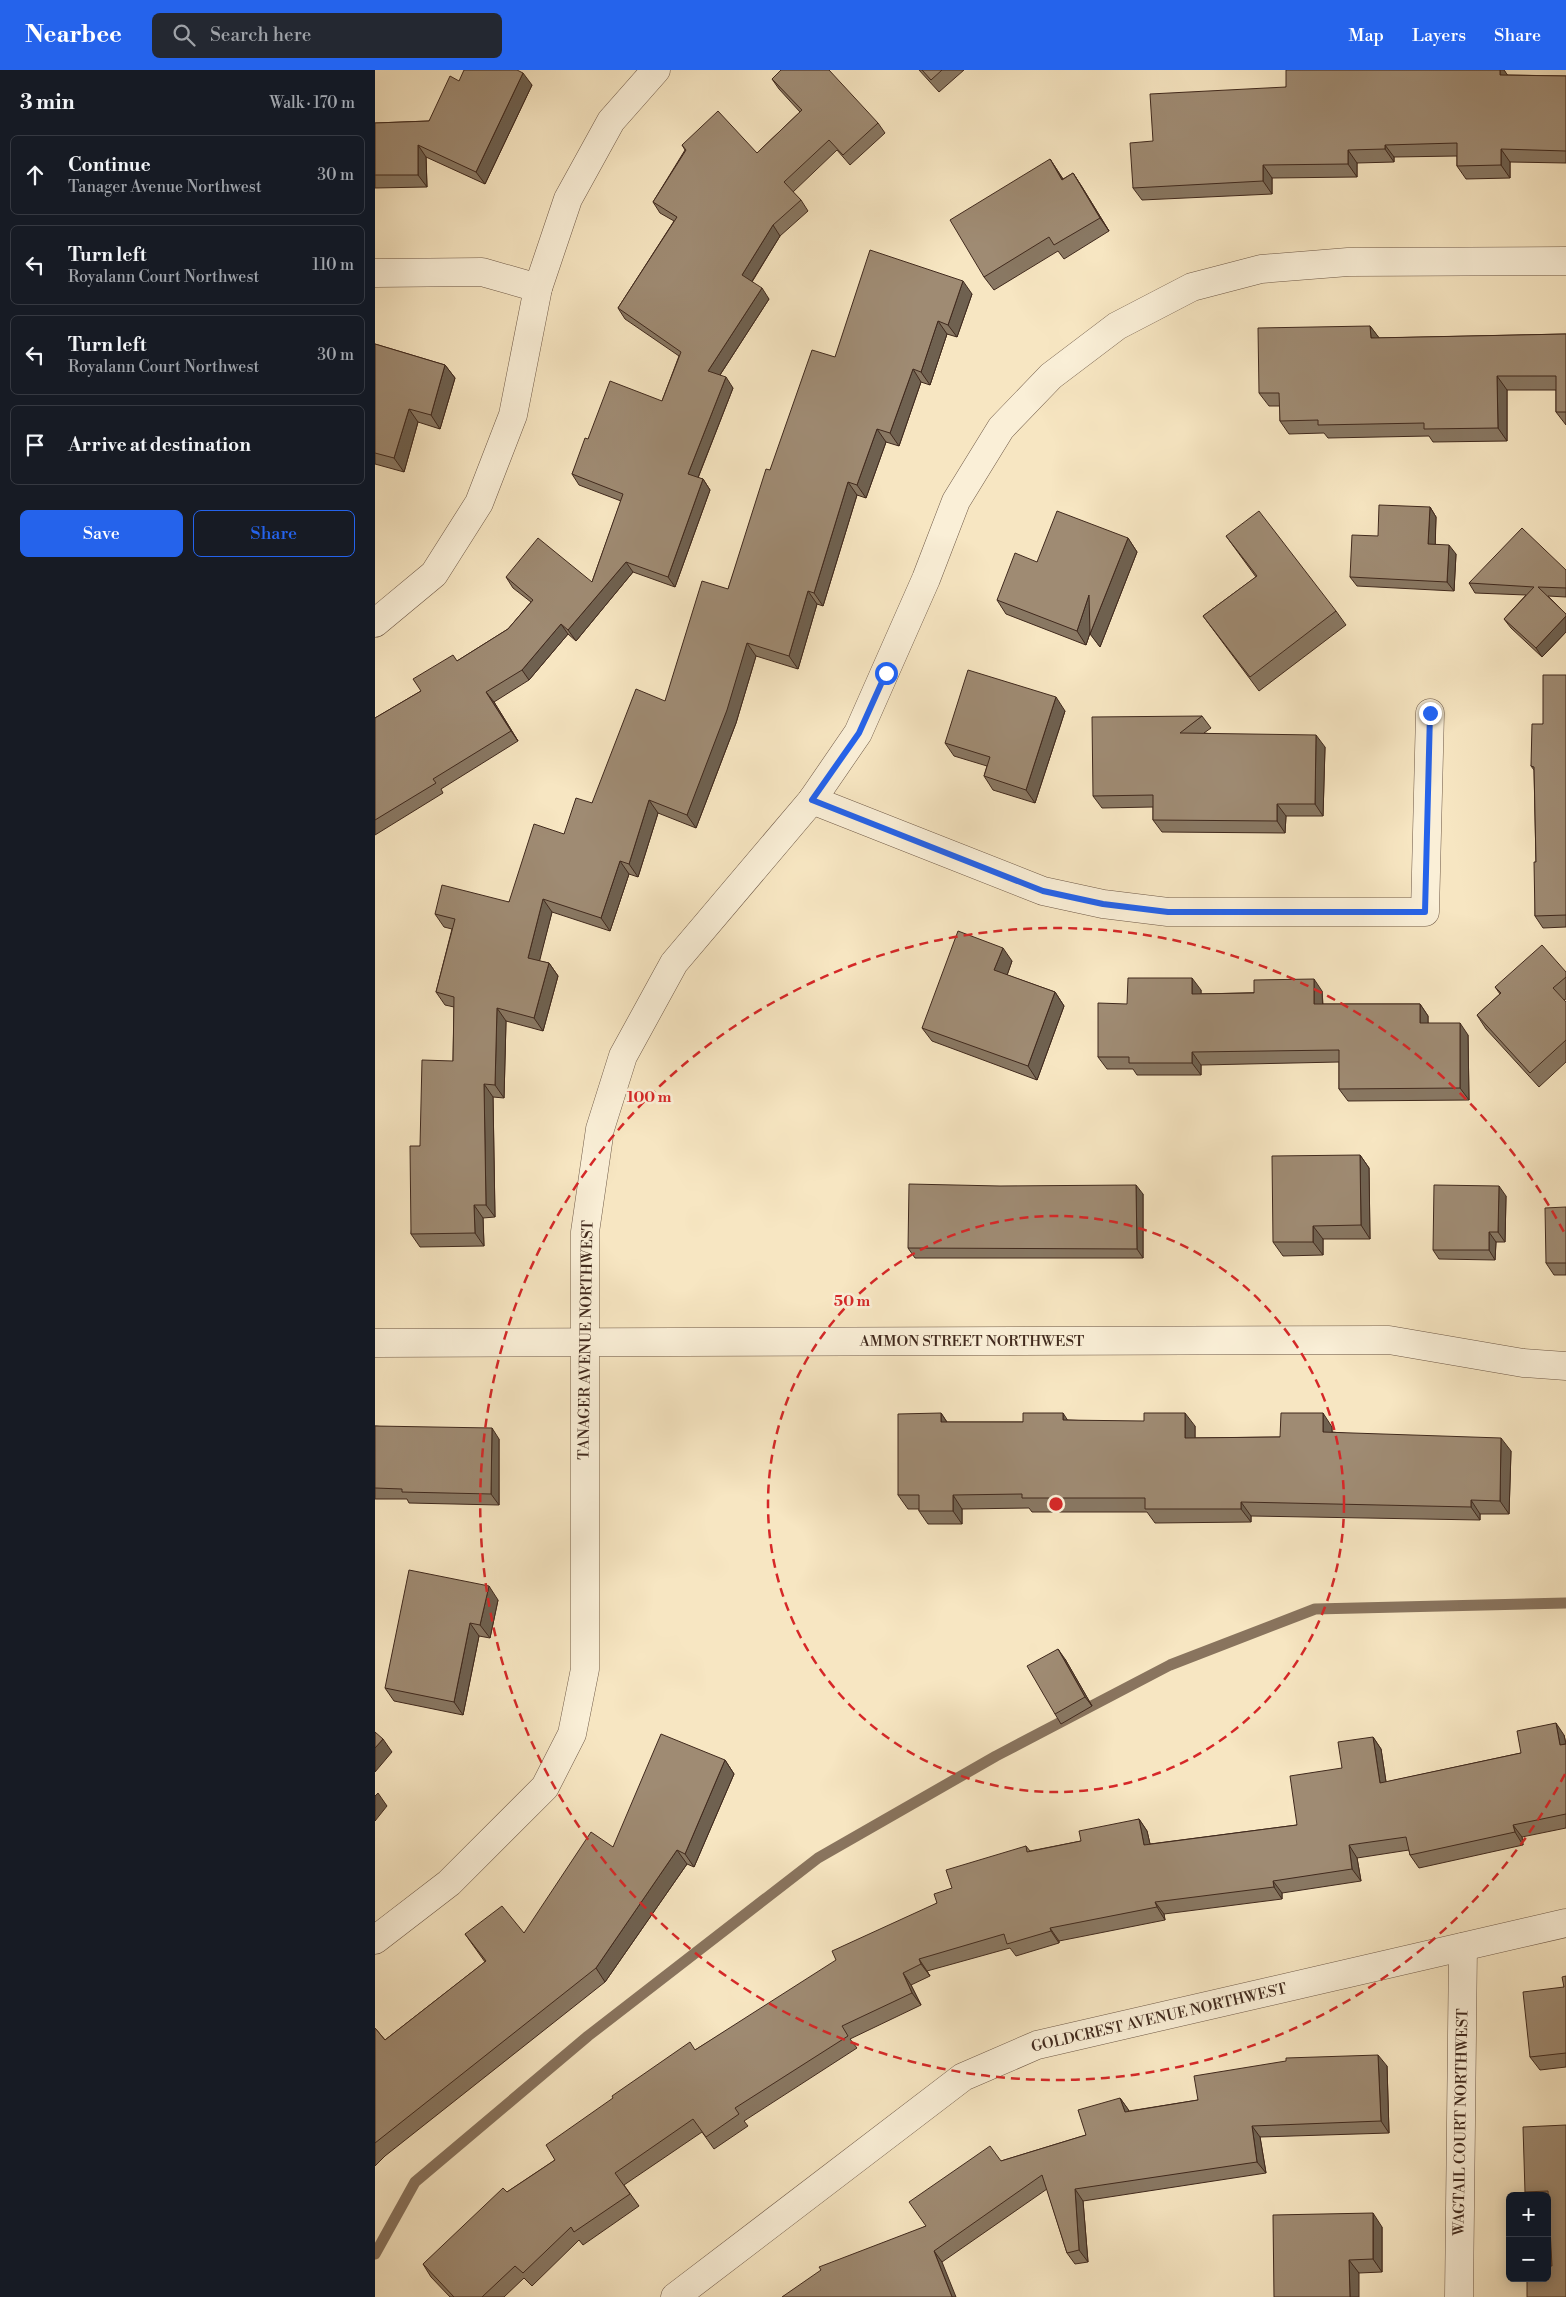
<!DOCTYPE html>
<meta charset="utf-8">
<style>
body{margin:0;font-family:"Libre Bodoni",serif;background:#242831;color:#f1f3f6}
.controls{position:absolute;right:15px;bottom:15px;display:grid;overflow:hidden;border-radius:8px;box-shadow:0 2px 12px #0003}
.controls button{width:45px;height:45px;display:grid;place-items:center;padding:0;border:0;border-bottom:1px solid #363941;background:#171b24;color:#f1f3f6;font:25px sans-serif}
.stop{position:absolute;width:15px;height:15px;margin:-11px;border:4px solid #2563eb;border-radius:50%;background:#fff}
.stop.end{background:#2563eb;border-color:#fff;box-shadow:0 1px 5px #0008}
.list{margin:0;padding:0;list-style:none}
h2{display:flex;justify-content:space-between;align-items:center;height:65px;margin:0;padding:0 20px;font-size:21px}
h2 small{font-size:16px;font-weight:400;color:#9ea1a6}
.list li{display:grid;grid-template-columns:32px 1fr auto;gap:15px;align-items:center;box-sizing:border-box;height:80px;margin:0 10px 10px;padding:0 10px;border:1px solid #363941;border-radius:8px}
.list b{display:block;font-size:19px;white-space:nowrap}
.list p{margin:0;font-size:16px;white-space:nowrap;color:#9ea1a6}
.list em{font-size:16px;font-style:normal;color:#9ea1a6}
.actions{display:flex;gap:10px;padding:15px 20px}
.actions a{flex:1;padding:11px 0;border:1px solid #2563eb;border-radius:8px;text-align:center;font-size:18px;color:#2563eb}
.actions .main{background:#2563eb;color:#fff}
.icon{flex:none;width:28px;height:28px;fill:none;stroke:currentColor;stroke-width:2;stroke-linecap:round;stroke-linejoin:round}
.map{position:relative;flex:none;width:1191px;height:2227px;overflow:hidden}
header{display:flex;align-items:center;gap:30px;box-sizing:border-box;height:70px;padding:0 25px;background:#2563eb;color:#fff}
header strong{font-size:24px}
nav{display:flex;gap:28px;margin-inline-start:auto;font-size:18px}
.search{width:350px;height:45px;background:#242831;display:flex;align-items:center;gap:12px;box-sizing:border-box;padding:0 18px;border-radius:8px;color:#9ea1a6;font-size:19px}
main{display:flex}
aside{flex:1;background:#171b24}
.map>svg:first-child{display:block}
</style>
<header>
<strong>Nearbee</strong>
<div class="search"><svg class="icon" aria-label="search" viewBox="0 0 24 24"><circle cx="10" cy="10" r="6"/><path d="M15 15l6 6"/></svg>Search here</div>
<nav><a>Map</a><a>Layers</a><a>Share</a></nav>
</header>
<main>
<aside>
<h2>3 min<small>Walk · 170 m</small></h2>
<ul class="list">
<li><svg class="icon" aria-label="ahead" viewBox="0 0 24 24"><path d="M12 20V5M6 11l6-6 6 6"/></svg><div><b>Continue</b><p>Tanager Avenue Northwest</p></div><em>30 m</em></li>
<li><svg class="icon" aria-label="left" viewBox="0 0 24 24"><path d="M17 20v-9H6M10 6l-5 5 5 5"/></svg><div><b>Turn left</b><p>Royalann Court Northwest</p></div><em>110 m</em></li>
<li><svg class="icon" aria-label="left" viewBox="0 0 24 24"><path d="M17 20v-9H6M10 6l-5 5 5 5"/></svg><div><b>Turn left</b><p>Royalann Court Northwest</p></div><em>30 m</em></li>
<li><svg class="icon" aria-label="arrive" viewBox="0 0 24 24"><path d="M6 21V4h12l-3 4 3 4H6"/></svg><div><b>Arrive at destination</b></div></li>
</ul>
<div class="actions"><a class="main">Save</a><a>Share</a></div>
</aside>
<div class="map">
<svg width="1191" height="2227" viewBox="0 0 1191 2227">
<rect width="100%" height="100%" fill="#f7e6c2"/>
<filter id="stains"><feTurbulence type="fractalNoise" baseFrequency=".004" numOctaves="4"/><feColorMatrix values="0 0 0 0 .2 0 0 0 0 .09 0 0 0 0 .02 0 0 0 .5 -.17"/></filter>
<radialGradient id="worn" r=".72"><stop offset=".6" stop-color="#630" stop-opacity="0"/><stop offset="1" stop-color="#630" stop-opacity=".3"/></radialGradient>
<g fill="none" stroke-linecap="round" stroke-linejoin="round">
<path stroke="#89745e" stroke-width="11" d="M0 2184 40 2112 213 1966 443 1788 621 1686 795 1595 940 1539 1191 1533"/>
<g stroke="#6e5846" stroke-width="29">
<g id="minor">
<path d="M0 203 107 202 163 218"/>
<path d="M0 553 59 504 104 433 138 345 163 218 193 129 236 51 281 0"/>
<path d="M437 730 668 821 728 834 793 842H1050L1055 643"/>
<path d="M0 1273 1014 1270 1148 1293 1191 1296"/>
<path d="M0 1870 74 1813 170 1717 197 1664 210 1599V1162L225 1059 248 986 299 893 437 730 483 663 551 509 581 431 626 358 676 306 742 256 817 217 886 199 973 192 1191 191"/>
<path d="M300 2227 588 2007 662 1975 1191 1853"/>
<path d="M1084 2227 1088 1877"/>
</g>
</g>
<use href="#minor" stroke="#faefd7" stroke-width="28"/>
</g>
<g fill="#897863" stroke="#40291d">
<path d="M544 0H589L564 22Z"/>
<path d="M1129 0 1132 5 1191 6V93L1135 92V108L1091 109 1082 96V86L1019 87V92L982 93V107L897 108V124L767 130 758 118 778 71 911 17Z"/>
<path d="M397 9 503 53 510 63 475 95 462 80 418 122 426 130 433 141 405 166 377 212 394 229 345 305 358 318 323 408 328 409 335 420 300 517 258 502 201 571 193 564 154 610 119 632 143 671 66 719 68 723 0 765V648L46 621 82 591 133 559 156 532 138 518 131 507 217 512 246 431 204 415 197 404 213 369 287 331 304 286 250 249 243 238 299 151 285 143 278 132 310 80 307 75 382 83 425 42 404 19Z"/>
<path d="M84 11 157 15 110 114 51 87 52 117 0 118V53L54 51Z"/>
<path d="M675 89 688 109 698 103 707 117 734 161 689 189 683 181 619 220 609 207Z"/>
<path d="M597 224 582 267 572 264 555 315 546 312 524 376 511 372 491 428 482 425 448 536 442 534 423 599 381 586 361 653 321 758 283 743 263 807 254 804 235 861 177 842 164 891 174 893 183 906 168 961 131 951 129 1028 118 1027 120 1147 108 1148 109 1176 45 1177 36 1164 45 1076 78 991 79 937 70 935 61 922 77 859 69 857 60 844 134 832 189 764 217 733 290 631 353 519 395 400 460 287Z"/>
<path d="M995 256 1004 268 1191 264V355L1181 342V320H1132V371L1058 372 1054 366 953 368 949 363 914 364 905 351V336H894L884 323Z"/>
<path d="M0 274 70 295 80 308 65 359 43 352 29 402 0 394Z"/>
<path d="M1055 437 1061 447 1060 474 1081 484 1079 521 982 516 975 507 1003 466Z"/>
<path d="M851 466 961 541 971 555 884 621 828 546 881 507Z"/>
<path d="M753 468 762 482 725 577 715 563 711 575 631 544 622 530 662 492Z"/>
<path d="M1191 500V527L1173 526 1191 544V562L1167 587 1136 558 1129 549 1151 525 1100 523 1094 513Z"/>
<path d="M1191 605V857L1168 858 1160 846 1161 792 1159 700 1156 696 1168 654Z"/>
<path d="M690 641 660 733 618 720 609 706 612 696 579 686 570 673Z"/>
<path d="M827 646 836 658 829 663 950 677 948 746H911L910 763 787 762 778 750V737L727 738 718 726Z"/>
<path d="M637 891 632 905 680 922 689 936 662 1010 557 971 547 958Z"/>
<path d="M1191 902V929L1189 930 1191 932V992L1164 1017 1111 959 1102 945 1125 924 1120 917Z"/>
<path d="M826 920V924L947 921 948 934H1045L1053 946V953L1093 965 1094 1030 973 1031 964 1019V992L826 995V1005H762L758 999H732L723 987 752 934Z"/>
<path d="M985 1085 994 1098 995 1169H948V1185L908 1186 898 1172Z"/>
<path d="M768 1124V1188H540L533 1178Z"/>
<path d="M1131 1126 1130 1172H1121L1120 1190 1064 1189 1058 1180Z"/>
<path d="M1191 1137V1205H1179L1171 1193Z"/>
<path d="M566 1343 572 1352H648L693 1350 820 1356V1368L905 1367 957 1357V1362L1136 1381 1134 1444H1105V1450L876 1446V1452L780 1453 772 1442H657L654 1438 587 1439V1454H553L544 1441V1439H533L523 1425Z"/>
<path d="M0 1356 124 1369V1435L34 1433 32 1429H0Z"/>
<path d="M123 1530 115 1568 104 1566 88 1645 19 1631 10 1618Z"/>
<path d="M690 1589 717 1636 686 1654 680 1644Z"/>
<path d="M1189 1665 1191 1674V1758L1147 1767 1148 1775 1044 1798 1035 1785 1034 1780 982 1788 986 1811 907 1823V1829L789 1844 790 1850 684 1871V1873L641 1886 635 1878 552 1901 555 1906 536 1915 546 1935 475 1969 482 1978 369 2051 373 2056 339 2079 327 2062 249 2115 264 2136 208 2175 204 2170 157 2216 149 2208 129 2227H75L56 2207 48 2194 132 2122 180 2090 320 1980 562 1833 577 1818 651 1776 655 1781 706 1771 764 1749 772 1761 775 1774 922 1755 967 1698 998 1667 1006 1679 1011 1712 1146 1683Z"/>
<path d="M350 1690 359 1704 319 1797 312 1794 230 1912 10 2086 0 2096V1958L10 1970 110 1892 90 1864 149 1863 238 1777Z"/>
<path d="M1191 1906V1997L1165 2000 1155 1987 1189 1917Z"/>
<path d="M1012 1996 1014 2063 885 2067 891 2103 708 2131 713 2192 700 2194 692 2183 672 2119 567 2192 407 2227 551 2156 626 2091 711 2065 745 2028 754 2041 823 2030Z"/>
<path d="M1191 2055 1177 2196 1174 2130H1172V2126H1153L1150 2122Z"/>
<path d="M1007 2157V2202L984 2203 899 2227Z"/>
</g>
<g fill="#6f6150" stroke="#40291d">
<path d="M1125 0H1129L1134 7 1125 5Z"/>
<path d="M148 3 157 15 110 114 101 102Z"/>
<path d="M43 75 51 87 52 117 43 105Z"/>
<path d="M1010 75 1019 87V92L1010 79Z"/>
<path d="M1126 79 1135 92V108L1126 95Z"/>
<path d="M973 80 982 93V107L973 94Z"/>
<path d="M675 89 684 103 697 123 687 110Z"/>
<path d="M888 95 897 108V124L888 111Z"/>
<path d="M698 103 707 117 734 161 725 148Z"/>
<path d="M398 155 405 166 374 216 367 205Z"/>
<path d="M588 211 597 224 582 267 573 255Z"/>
<path d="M387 218 394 229 341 311 333 301Z"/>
<path d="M563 251 572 264 555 315 546 302Z"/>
<path d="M995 256 1005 269 996 268Z"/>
<path d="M70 295 80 308 65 359 56 345Z"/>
<path d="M538 299 546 312 524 376 515 363Z"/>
<path d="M1122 306 1132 320V371L1123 358Z"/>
<path d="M351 307 358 318 320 415 313 404Z"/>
<path d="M34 339 43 352 29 402 19 388Z"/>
<path d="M502 359 511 372 491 428 482 415Z"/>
<path d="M328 409 335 420 300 517 293 507Z"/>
<path d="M473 412 482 425 448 536 439 523Z"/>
<path d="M1055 437 1061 447 1060 483 1053 474Z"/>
<path d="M753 468 762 482 725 577 715 564Z"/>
<path d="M1074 475 1081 484 1079 521 1072 512Z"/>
<path d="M251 492 258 502 201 571 193 560Z"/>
<path d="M433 521 442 534 423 599 414 586Z"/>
<path d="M714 525 723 539 711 575 702 561Z"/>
<path d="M1191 546V562L1167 587 1161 578Z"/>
<path d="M186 554 193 564 154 610 147 600Z"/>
<path d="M372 573 381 586 361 653 321 758 312 745Z"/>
<path d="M111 622 119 632 143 671 136 661Z"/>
<path d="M681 627 690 641 660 733 651 720Z"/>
<path d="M941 665 950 677 948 746 940 734Z"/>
<path d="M274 730 283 743 263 807 254 794Z"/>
<path d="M902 734 911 746 910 763 902 751Z"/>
<path d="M245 791 254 804 235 861 226 848Z"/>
<path d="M168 829 177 842 162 901 153 888Z"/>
<path d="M628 878 637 891 629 914 619 900Z"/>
<path d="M174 893 183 906 168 961 159 948Z"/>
<path d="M817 908 826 920V937L817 924Z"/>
<path d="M939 909 947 921 948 946 939 934Z"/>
<path d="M680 922 689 936 662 1010 653 996Z"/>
<path d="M1045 934 1053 946V965L1045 953Z"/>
<path d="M122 938 131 951 129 1028 120 1015Z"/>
<path d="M1085 953 1093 965 1094 1030 1085 1018Z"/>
<path d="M817 982 826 995V1005L817 993Z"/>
<path d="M109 1014 118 1027 120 1147 111 1135Z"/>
<path d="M985 1085 994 1098 995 1169 986 1155Z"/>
<path d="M761 1115 768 1124V1188L762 1179Z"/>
<path d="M1124 1116 1131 1126 1130 1172 1123 1162Z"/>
<path d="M99 1135 108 1148 109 1176 100 1163Z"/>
<path d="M938 1156 948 1169V1185L938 1172Z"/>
<path d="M1114 1162 1121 1172 1120 1190 1114 1180Z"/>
<path d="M566 1343 575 1357 566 1352Z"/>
<path d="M688 1343 697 1357 688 1350Z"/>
<path d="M810 1343 820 1356V1382L810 1368Z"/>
<path d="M948 1343 957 1357V1375L948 1362Z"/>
<path d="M117 1358 124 1369V1435L116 1424Z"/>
<path d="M1126 1368 1136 1381 1134 1444 1125 1431Z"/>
<path d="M578 1425 587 1439V1454L578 1441Z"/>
<path d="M1096 1430 1105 1444V1450L1096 1437Z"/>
<path d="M866 1432 876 1446V1452L866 1439Z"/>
<path d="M114 1516 123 1530 115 1568 105 1555Z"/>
<path d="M95 1553 104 1566 88 1645 79 1632Z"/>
<path d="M683 1579 690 1589 717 1636 710 1627Z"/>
<path d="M1181 1653 1189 1665 1191 1674 1185 1675Z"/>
<path d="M998 1667 1006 1679 1013 1725 1005 1713Z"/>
<path d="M8 1669 17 1682 0 1702V1678Z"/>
<path d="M350 1690 359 1704 319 1797 310 1784Z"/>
<path d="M3 1723 12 1736 0 1751V1726Z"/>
<path d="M764 1749 772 1761 778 1787 769 1775Z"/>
<path d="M1138 1755 1147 1767 1148 1775 1140 1762Z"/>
<path d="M974 1775 982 1788 986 1811 977 1799Z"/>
<path d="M302 1780 312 1794 230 1912 221 1898Z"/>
<path d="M898 1811 907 1823V1829L899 1817Z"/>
<path d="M780 1832 789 1844 790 1850 782 1837Z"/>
<path d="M675 1858 684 1871V1873L676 1861Z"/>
<path d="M544 1889 552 1901 555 1906 546 1894Z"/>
<path d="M528 1903 536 1915 546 1935 537 1923Z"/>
<path d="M1003 1985 1012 1996 1014 2063 1006 2051Z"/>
<path d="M745 2028 753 2039 758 2054 750 2042Z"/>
<path d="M877 2056 885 2067 891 2103 882 2092Z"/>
<path d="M700 2119 708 2131 713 2192 704 2180Z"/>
<path d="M998 2143 1007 2157V2202L998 2189Z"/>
<path d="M559 2181 567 2192 581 2227H577Z"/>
<path d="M974 2190 984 2203V2227H975Z"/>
</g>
<g fill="#9f8b73" stroke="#40291d">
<path d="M89 0H142L148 3 101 102 43 75V105H0V53L54 51 75 6 84 11Z"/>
<path d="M406 0H454L503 53 468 85 454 70 409 112 426 130 398 155 367 205 387 218 333 301 351 307 313 404 328 409 293 507 251 492 193 560 186 554 147 600 111 622 136 661 58 709 61 713 0 750V648L46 621 38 609 78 585 82 591 133 559 158 530 131 507 163 468 217 512 248 424 197 404 210 368 213 369 235 311 287 331 306 282 243 238 302 147 278 132 311 80 307 75 343 41 382 83 427 40 397 9Z"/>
<path d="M547 0H567L556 10Z"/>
<path d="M911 0H1125V5L1191 6V81L1126 79V95L1082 96V73L1010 75V79L973 80V94L888 95V111L758 118 755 73 778 71 775 24 911 17Z"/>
<path d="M675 89 687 110 698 103 725 148 679 175 674 167 609 207 575 150Z"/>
<path d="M495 180 588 211 573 255 563 251 546 302 538 299 515 363 502 359 482 415 473 412 439 523 433 521 414 586 372 573 352 640 312 745 274 730 254 794 245 791 226 848 168 829 153 888 174 893 159 948 122 938 120 1015 109 1014 111 1135H99L100 1163 36 1164 35 1076H45L47 990 78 991 79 927 61 922 80 849 60 844 67 815 134 832 159 754 189 764 201 728 217 733 261 619 290 631 327 511 353 519 391 399 395 400 437 280 460 287Z"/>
<path d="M995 256 996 268 1191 264V342H1181V306H1122L1123 358 1049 359V353L943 355V350L905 351 904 323H884L883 258Z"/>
<path d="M0 274 70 295 56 345 34 339 19 388 0 383Z"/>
<path d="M1004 435 1055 437 1053 474 1074 475 1072 512 975 507 977 465 1003 466Z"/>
<path d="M682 441 753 468 715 564 714 525 702 561 622 530 640 483 662 492Z"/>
<path d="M884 441 961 541 875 607 828 546 882 506 851 466Z"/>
<path d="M1147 458 1191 500V518L1163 517 1191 544V546L1161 578 1129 549 1159 517 1094 513Z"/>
<path d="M593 600 681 627 651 720 609 706 615 687 570 673Z"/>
<path d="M1168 605H1191V845L1160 846 1159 792H1161L1159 697 1156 696 1157 654H1168Z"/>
<path d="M827 646 805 663 941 665 940 734H902V751L778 750V725L718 726 717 647Z"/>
<path d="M583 861 628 878 619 900 680 922 653 996 547 958Z"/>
<path d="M1167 875 1191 902V907L1178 918 1191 932V970L1155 1003 1102 945 1126 923 1120 917Z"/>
<path d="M753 908H817V924L879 923V910L939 909V934H1045V953H1085V1018L964 1019V980L817 982V993H754V987H723V933L752 934Z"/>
<path d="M985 1085 986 1155 938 1156V1172H898L897 1086Z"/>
<path d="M534 1114 625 1116 761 1115 762 1179 533 1178Z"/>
<path d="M1059 1115 1124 1116 1123 1162H1114V1180H1058Z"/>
<path d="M1191 1137V1193H1171L1170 1138Z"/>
<path d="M566 1343V1352H648V1343H688V1350L769 1351V1343H810V1368L905 1367 906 1343H948V1362L1126 1368 1125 1431 1096 1430V1437L866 1432V1439H770V1428H647V1424L578 1425V1441H544V1425H523V1344Z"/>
<path d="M0 1356 117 1358 116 1424 27 1422V1419L0 1418Z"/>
<path d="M34 1500 114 1516 105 1555 95 1553 79 1632 10 1618Z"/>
<path d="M683 1579 710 1627 680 1644 652 1596Z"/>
<path d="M1181 1653 1185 1675 1191 1674V1744L1138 1755 1140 1762 1035 1785 1031 1767 974 1775 977 1799 898 1811 899 1817 780 1832 782 1837 675 1858 676 1861 632 1874 629 1864 544 1889 546 1894 528 1903 537 1923 467 1956 473 1966 360 2038 364 2044 331 2067 318 2049 240 2103 255 2124 199 2162 196 2157 148 2203 140 2196 107 2227H79L48 2194 128 2118 132 2122 180 2090 171 2075 238 2028 237 2026 315 1972 320 1980 461 1890 457 1881 562 1833 559 1824 577 1818 571 1800 651 1776 652 1782 706 1771 704 1761 764 1749 769 1775 922 1755 915 1706 967 1698 963 1672 998 1667 1005 1713 1146 1683 1142 1661Z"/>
<path d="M0 1662 8 1669 0 1678Z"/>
<path d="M286 1664 350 1690 310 1784 302 1780 221 1898 0 2073V1958L10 1970 111 1891 90 1864 127 1836 149 1863 216 1762 238 1777Z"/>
<path d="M1191 1906V1983L1155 1987 1148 1922 1189 1917 1187 1907Z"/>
<path d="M1003 1985 1006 2051 877 2056 882 2092 700 2119 704 2180 692 2183 667 2105 559 2181 577 2227H407L446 2200 444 2197 551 2156 534 2132 615 2076 626 2091 711 2065 703 2040 745 2028 750 2042 823 2030 819 2006 911 1991V1988Z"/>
<path d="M1191 2055V2227H1152V2208H1172V2196H1177L1173 2121 1150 2122 1148 2057Z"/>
<path d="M998 2143V2189L974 2190 975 2227H899L898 2145Z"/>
</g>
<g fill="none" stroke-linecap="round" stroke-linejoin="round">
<path stroke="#2563eb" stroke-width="6" d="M511 603 484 663 437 730 668 821 728 834 793 842H1050L1055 643"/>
</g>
<g fill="none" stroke="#d62828" stroke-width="2.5" stroke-dasharray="9 6">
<circle cx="681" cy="1434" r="288"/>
<path d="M1190 1704A576 576 0 1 1 1190 1164"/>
</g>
<g text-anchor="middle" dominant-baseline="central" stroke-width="5" stroke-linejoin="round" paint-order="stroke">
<g font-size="15" fill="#40291d" stroke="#faefd7">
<text transform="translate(211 1270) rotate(-89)">TANAGER AVENUE NORTHWEST</text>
<text x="597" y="1271">AMMON STREET NORTHWEST</text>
<text transform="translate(784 1948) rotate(-13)">GOLDCREST AVENUE NORTHWEST</text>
<text transform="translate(1086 2052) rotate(-89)">WAGTAIL COURT NORTHWEST</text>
</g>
</g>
<circle cx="681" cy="1434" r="8" fill="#d62828" stroke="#faefd7" stroke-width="2.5"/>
<g font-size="15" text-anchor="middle" font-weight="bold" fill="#d62828" stroke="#faefd7" stroke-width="5" stroke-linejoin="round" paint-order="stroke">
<text x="274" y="1032">100 m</text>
<text x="477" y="1236">50 m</text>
</g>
<rect width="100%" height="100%" filter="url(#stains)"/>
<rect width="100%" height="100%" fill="url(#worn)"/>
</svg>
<div class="controls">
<button>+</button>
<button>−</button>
</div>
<div class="stop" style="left:511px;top:603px"></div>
<div class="stop end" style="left:1055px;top:643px"></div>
</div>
</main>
